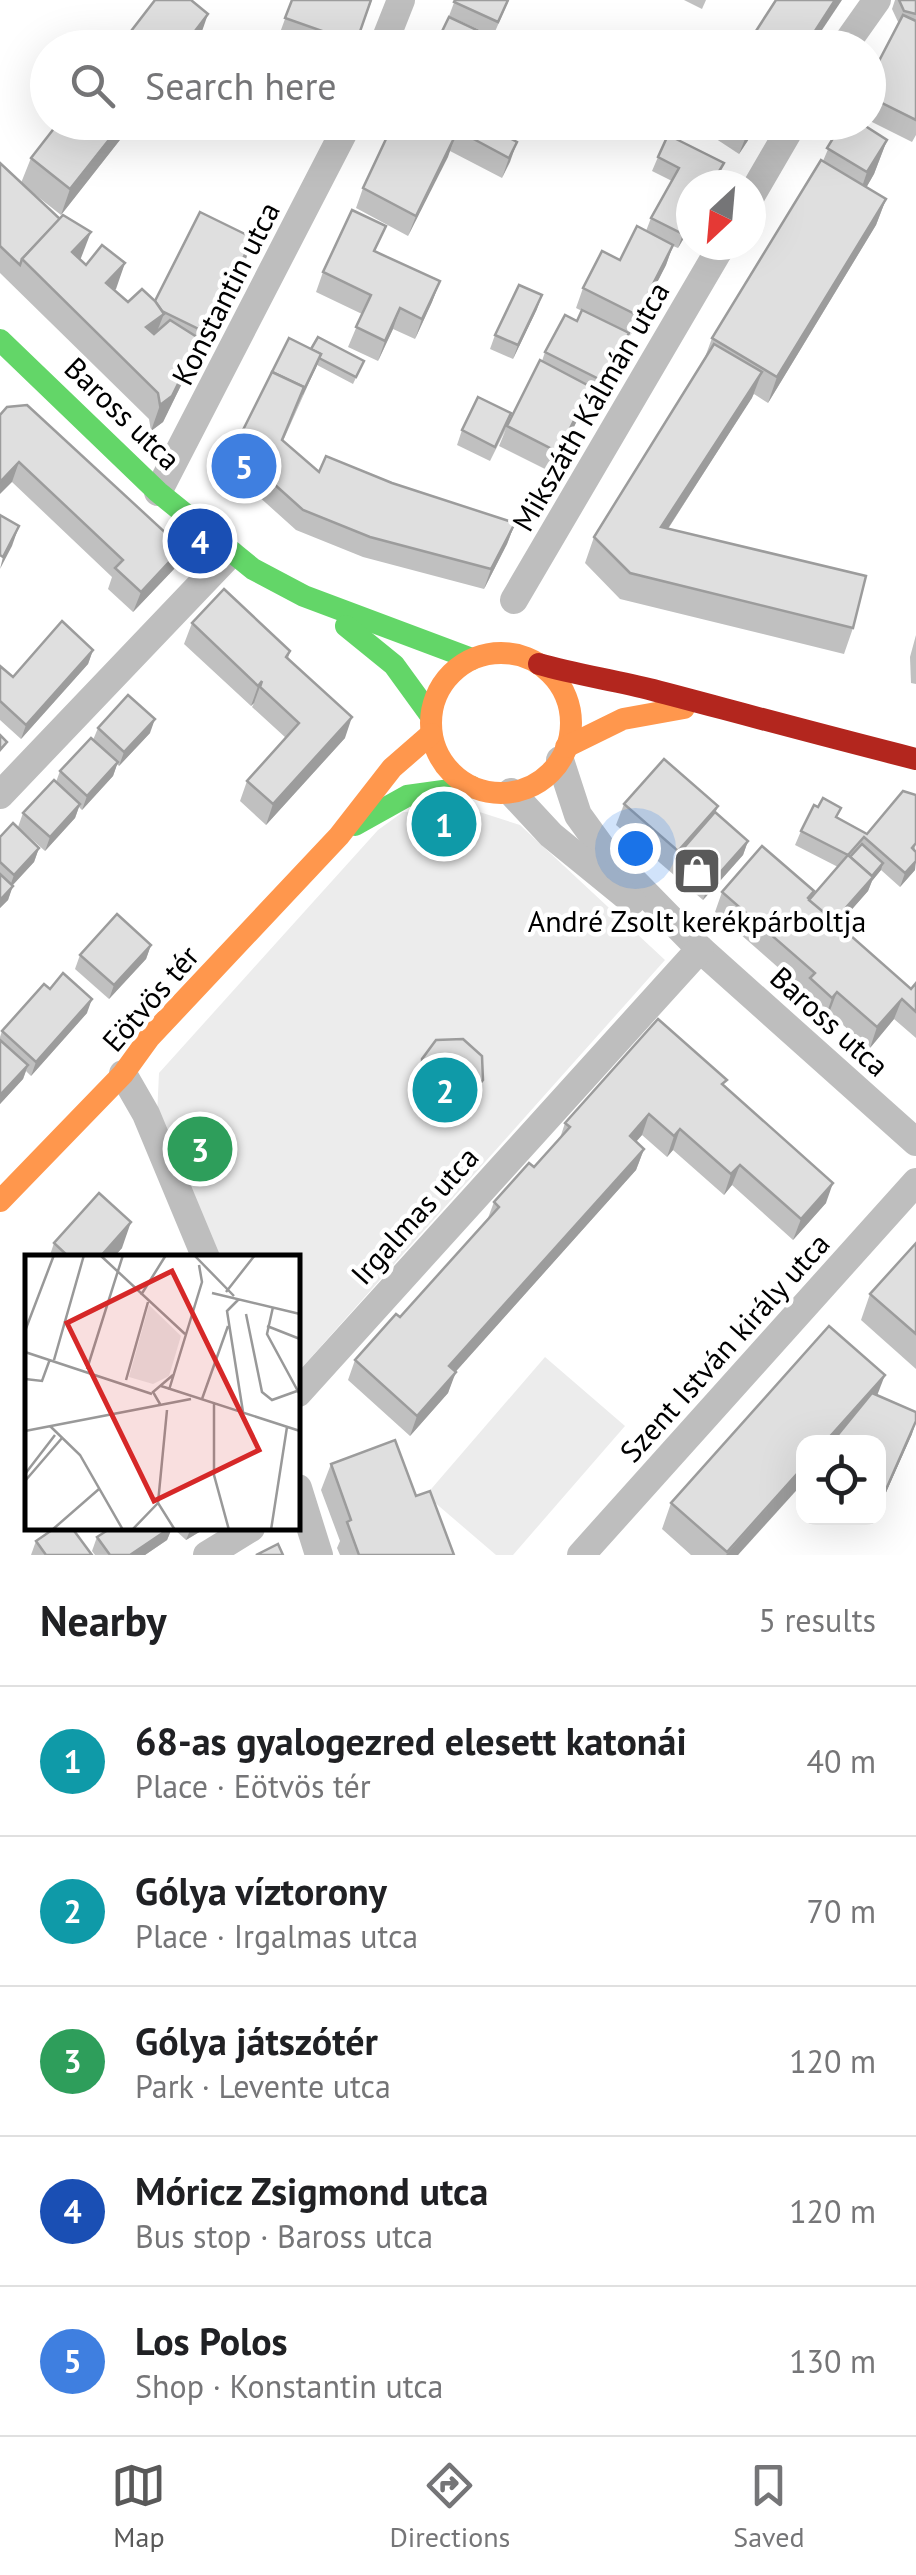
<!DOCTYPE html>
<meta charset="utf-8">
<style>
body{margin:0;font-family:"PT Sans",sans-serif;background:#f2f2f2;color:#202124}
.controls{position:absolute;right:30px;bottom:30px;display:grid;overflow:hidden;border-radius:20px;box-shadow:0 10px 40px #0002}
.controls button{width:90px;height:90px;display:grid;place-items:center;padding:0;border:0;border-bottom:2px solid #e0e0e0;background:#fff;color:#202124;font:50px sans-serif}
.compass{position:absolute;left:676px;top:170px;width:90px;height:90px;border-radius:50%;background:#fff;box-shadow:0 10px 40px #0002;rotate:206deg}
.you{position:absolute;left:635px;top:848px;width:35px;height:35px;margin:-25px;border:8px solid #fff;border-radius:50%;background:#1a73e8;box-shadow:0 0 0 15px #1a73e833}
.badge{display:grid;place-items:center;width:65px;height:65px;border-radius:50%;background:#595959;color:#fff;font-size:32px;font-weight:700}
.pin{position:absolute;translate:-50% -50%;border:5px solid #fff;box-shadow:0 2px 10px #0006}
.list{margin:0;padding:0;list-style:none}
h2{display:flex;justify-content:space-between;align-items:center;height:130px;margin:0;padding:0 40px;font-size:42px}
h2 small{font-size:32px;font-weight:400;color:#757577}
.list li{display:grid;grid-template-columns:65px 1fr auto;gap:30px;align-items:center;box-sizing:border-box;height:150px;padding:0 40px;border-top:2px solid #e0e0e0}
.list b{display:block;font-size:38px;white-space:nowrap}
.list p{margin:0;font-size:32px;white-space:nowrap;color:#757577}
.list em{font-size:32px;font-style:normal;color:#757577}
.icon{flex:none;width:55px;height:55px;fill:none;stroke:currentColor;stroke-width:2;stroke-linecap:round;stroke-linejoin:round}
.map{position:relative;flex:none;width:916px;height:1555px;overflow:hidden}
.search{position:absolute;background:#fff;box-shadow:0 10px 40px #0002;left:30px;right:30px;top:30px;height:110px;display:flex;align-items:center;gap:25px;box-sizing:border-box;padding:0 35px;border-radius:55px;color:#757577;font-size:38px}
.sheet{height:880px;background:#fff}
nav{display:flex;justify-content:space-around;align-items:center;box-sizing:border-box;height:140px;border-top:2px solid #e0e0e0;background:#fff;font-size:28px;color:#757577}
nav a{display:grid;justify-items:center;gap:5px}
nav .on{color:#595959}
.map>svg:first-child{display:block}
</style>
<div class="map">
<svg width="916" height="1555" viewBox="0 0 916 1555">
<rect width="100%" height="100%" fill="#fff"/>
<g fill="#ececec">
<path d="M467 808 520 825 665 960 298 1372V1258L212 1257 156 1137 159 1073 378 830 403 812Z"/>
<path d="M545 1357 625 1426 513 1555H496L426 1495Z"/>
</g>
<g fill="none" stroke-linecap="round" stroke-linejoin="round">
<g stroke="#bebebe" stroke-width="28">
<path d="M382 48 401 0"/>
<path d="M843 48 877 0"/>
<path d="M751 196 794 122"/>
<path d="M158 492 349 122"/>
<path d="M514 600 722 245"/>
<path d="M560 760 578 815 604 851 700 949 916 1142"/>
<path d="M511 792 551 835 632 901"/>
<path d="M0 795 230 554"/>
<path d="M123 1074 146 1114 206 1258"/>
<path d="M298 1393 700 949"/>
<path d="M298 1488 319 1555"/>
<path d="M207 1555 251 1528"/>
<path d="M581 1555 916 1182"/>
</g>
<g stroke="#63d668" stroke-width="22">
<path d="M0 340 158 492 253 569 304 596 472 659"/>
<path d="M346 626 394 665 431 716"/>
<path d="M355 825 407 796 472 787"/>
</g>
<g stroke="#ff974d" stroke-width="22">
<circle cx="501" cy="723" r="70"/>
<path d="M566 747 623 719 684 708"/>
<path d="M0 1201 123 1074 149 1038 339 836 392 768 431 734"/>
</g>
<path stroke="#b3261e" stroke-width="22" d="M539 664C577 675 615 680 653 690 740 713 828 737 916 759"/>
</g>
<g fill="#c0c0c0">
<path d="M292 0H372L354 48H282L284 40 278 38Z"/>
<path d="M455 0H509L493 36 449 16Z"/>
<path d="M684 0H706L702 9Z"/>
<path d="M895 0H916V135L912 142 868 120V82L899 24 892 9Z"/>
<path d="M134 122 61 215 28 189 81 258 80 259 86 265 125 263 114 290 128 302 155 301 246 259 200 353 196 351 191 365 163 422 151 431 149 419 0 273V163L21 183 31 158Z"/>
<path d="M394 122H480L517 142 502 178 450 151 408 236 356 208 363 188Z"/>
<path d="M700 122H760L739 154 698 127Z"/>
<path d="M822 122H864L862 125 887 140 874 174 866 188 886 199 876 225 768 403 754 394 668 529 853 628 844 654 620 599 585 563 594 537 704 360 712 338 823 161 832 140 819 131Z"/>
<path d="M658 157 724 163 714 185H691V226L678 248 673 246 666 265 598 395 590 391 584 407 551 472 499 446 506 429 490 461 457 445 462 430 507 424 542 361 545 352 577 321 582 311 576 308 583 288 620 260 646 231 651 218 672 181 652 171Z"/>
<path d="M376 252 440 281 432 302 415 339 393 329 378 361 348 347 362 314 316 292 323 272Z"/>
<path d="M537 309 513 359 490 349 495 335Z"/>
<path d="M311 349 364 361 353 384 317 365 283 441 319 472 392 483 515 523 507 544 484 589 363 557 296 530 227 468 234 448Z"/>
<path d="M0 415 182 548 174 569 133 612 108 589 112 577 12 482Z"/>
<path d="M192 623 290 651 288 659 345 738 266 825 240 801 247 781 286 738 252 707 254 703 251 706 184 644Z"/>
<path d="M916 635V684L911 683 910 657Z"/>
<path d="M93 650 88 664 21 739 0 720V666L13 677Z"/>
<path d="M98 728 150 733 119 766 117 764 113 776 82 810 79 807 75 818 45 851 18 827 23 813 56 782 60 771 93 740Z"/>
<path d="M916 795 915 870 900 887 881 870 872 881 868 891 838 925 911 989 916 983V1038L894 1019 870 1048 829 1013 825 1018 803 999 806 992 715 912 722 892 814 891 812 897 838 867 795 845 801 831 838 818 867 834Z"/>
<path d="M624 804 715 812 748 841 743 855 703 900 616 825Z"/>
<path d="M0 837 39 848 34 862 12 886 8 900 0 908Z"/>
<path d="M151 945 146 959 109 999 75 969 80 955Z"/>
<path d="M50 989 87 1013 31 1076 26 1071 23 1079 0 1104V1037L2 1031Z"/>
<path d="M422 1059 476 1101 459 1120 434 1121 415 1104 414 1079Z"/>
<path d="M724 1086 826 1203 793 1240 732 1185 724 1195 673 1150 667 1157 642 1135 636 1142 644 1149 636 1170 455 1372 448 1393 410 1436 348 1380 355 1360 400 1317 488 1218 494 1202 534 1167 560 1138 565 1123Z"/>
<path d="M54 1243 122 1248 113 1258H49Z"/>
<path d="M916 1243V1369L861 1320 870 1294Z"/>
<path d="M877 1395 912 1434 878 1510V1442H804L738 1555H691L662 1529 671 1503Z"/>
<path d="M331 1464 416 1496 454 1555H340L337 1548 340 1541 321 1490Z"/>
<path d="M172 1528 167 1540 145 1555H95L92 1551 97 1537Z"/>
<path d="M173 1528H206L186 1540Z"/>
<path d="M36 1541 92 1555H31Z"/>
</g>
<g fill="#9c9c9c">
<path d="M835 0H842L810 48H804Z"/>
<path d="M208 14 199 40 193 48H182Z"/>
<path d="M123 122H134L61 215 70 189Z"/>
<path d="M754 122H760L739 154 747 134Z"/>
<path d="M455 136 448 157 408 236 416 216Z"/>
<path d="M887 140 874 174 855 207 867 172Z"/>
<path d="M517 142 510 162 502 178 509 158Z"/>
<path d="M886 199 876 225 768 403 777 377Z"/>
<path d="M691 220V226L678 248 683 234Z"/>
<path d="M91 232 81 258 62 278 72 252Z"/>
<path d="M253 238 246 259 200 353 207 333Z"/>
<path d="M673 245 666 265 630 336 637 315Z"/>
<path d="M125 263 116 289 96 308 106 283Z"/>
<path d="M440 281 432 302 415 339 422 319Z"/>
<path d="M542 295 537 309 513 359 518 345Z"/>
<path d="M400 308 393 329 378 361 385 341Z"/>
<path d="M164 314 154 339 146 327Z"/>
<path d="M629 333 624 347 598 395 603 381Z"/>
<path d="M200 339 191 365 163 422 151 431 160 405Z"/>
<path d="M321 354 316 368 296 408 302 394Z"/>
<path d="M762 372 752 398 652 553 661 527Z"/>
<path d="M591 387 584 407 551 472 558 452Z"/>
<path d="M19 462 12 482 0 494V482Z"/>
<path d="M515 523 507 544 484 589 491 569Z"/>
<path d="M19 526 12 546 0 569 3 557Z"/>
<path d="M182 548 174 569 133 612 141 592Z"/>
<path d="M93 650 88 664 21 739 26 725Z"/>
<path d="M262 681 254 703 251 706 258 686Z"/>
<path d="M352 717 345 738 266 825 273 804Z"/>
<path d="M155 719 150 733 119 766 124 752Z"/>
<path d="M118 762 113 776 82 810 87 796Z"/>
<path d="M80 804 75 818 45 851 50 837Z"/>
<path d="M718 806 710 826 675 858 678 851Z"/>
<path d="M748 841 743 855 703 900 708 886Z"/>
<path d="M39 848 34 862 9 889 14 875Z"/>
<path d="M916 861 915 870 900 887 905 873Z"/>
<path d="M883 863 881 870 872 881 868 891 825 940 830 926Z"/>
<path d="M13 886 8 900 0 908V900Z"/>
<path d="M151 945 146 959 109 999 114 985Z"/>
<path d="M837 992 829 1013 825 1018 832 998Z"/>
<path d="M92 999 87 1013 31 1076 36 1062Z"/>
<path d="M902 999 894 1019 870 1048 877 1027Z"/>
<path d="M28 1065 23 1079 0 1104V1095Z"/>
<path d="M483 1080 476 1101 459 1120 434 1121 441 1101Z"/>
<path d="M649 1114 642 1135 622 1157 630 1136Z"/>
<path d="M680 1129 673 1150 667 1157 674 1136Z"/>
<path d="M644 1149 636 1170 442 1387 449 1366Z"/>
<path d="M740 1165 732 1185 724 1195 731 1174Z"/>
<path d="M833 1183 826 1203 793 1240 801 1219Z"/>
<path d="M131 1222 122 1248 113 1258H99Z"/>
<path d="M456 1372 448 1393 410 1436 417 1416Z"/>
<path d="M885 1375 875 1401 838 1442H825Z"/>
<path d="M916 1421 912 1434 878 1510 884 1494Z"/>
<path d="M804 1466V1482L738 1555H726Z"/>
<path d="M172 1528 167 1540 145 1555H130Z"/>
<path d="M191 1528H206L186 1540Z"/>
</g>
<g fill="#dfdfdf" stroke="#9c9c9c" stroke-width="2.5">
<path d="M155 0H191L208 14 182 48H118Z"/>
<path d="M292 0H371L356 43 285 18Z"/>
<path d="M455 0H508L498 22 454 2Z"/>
<path d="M776 0H835L804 48H745Z"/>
<path d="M899 0H916V14L904 11Z"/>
<path d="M903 15 916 21V120L868 96V82Z"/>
<path d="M449 17 492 37 487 48H434Z"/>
<path d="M286 37 313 48H282Z"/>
<path d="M59 122H123L70 189 31 158Z"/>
<path d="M394 122H427L455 136 416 216 363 188Z"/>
<path d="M442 122H480L517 142 509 158Z"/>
<path d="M729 122H754L747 134Z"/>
<path d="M843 122H859L887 140 867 172 827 148Z"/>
<path d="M668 135 724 163 711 185H691V220L683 234 651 218 679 168 658 157Z"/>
<path d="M821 160 886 199 777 377 712 338Z"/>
<path d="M0 163 60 219 22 259 20 265 0 246Z"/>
<path d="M352 210 386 226 374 251 440 281 422 319 400 308 385 341 356 327 371 295 323 272Z"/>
<path d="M200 212 253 238 207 333 162 311 155 301Z"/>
<path d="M63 215 91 232 72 252 86 265 102 245 125 263 106 283 128 302 142 289 155 301 164 314 146 327 154 334 170 320 200 339 172 396 160 405 158 393 22 259Z"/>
<path d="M637 226 673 245 637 315 583 288 602 251 620 260Z"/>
<path d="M519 285 542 295 518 345 495 335Z"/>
<path d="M582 310 629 333 603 381 545 352 565 315 577 321Z"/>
<path d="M318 337 364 361 356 377 319 358 321 354 311 349Z"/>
<path d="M289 338 321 354 302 394 304 387 272 372Z"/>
<path d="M714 344 762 372 661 527 866 576 853 628 630 573 594 537Z"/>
<path d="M540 360 591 387 558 452 507 426Z"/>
<path d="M272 372 304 387 282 440 319 472 326 456 392 483 515 523 491 569 370 537 303 510 234 448Z"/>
<path d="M478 397 511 413 495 447 462 430Z"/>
<path d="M27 405 182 548 141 592 115 568 123 560 19 462 0 482V415L7 407Z"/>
<path d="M0 515 19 526 3 557 0 555Z"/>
<path d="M224 589 290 651 286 657 352 717 273 804 247 781 299 723 260 687 262 681 258 686 192 623Z"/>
<path d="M62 621 93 650 26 725 0 701V666L13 677Z"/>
<path d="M128 695 155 719 124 752 98 728Z"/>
<path d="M0 735 7 742 0 750Z"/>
<path d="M91 738 118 762 87 796 60 771Z"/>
<path d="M664 759 718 806 678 851 624 804Z"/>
<path d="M54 780 80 804 50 837 23 813Z"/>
<path d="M903 791 916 795V843L912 848 916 852V861L905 873 864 837 848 855 801 831 814 805 818 807 823 798 841 808 836 817 867 834Z"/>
<path d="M715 812 748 841 708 886 675 858Z"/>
<path d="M13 823 39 848 14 875 0 862V837Z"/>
<path d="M862 844 883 863 872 876 850 857Z"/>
<path d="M762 846 814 891 808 898 911 989 916 983V1012L902 999 877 1027 837 992 832 998 810 978 815 973 722 892Z"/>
<path d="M848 855 873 877 834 921 809 900Z"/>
<path d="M0 874 13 886 0 900Z"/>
<path d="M117 914 151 945 114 985 80 955Z"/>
<path d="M63 973 92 999 36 1062 2 1031 44 984 50 989Z"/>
<path d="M658 1019 727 1080 722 1084 833 1183 801 1219 740 1165 731 1174 680 1129 674 1136 649 1114 630 1136 644 1149 449 1366 456 1372 417 1416 355 1360 396 1314 400 1317 499 1207 494 1202 529 1163 534 1167 570 1127 565 1123Z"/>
<path d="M463 1039 482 1056 483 1080 466 1099 441 1101 423 1083 422 1059 436 1040Z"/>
<path d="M0 1040 28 1065 0 1095Z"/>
<path d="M99 1193 131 1222 99 1258H70L54 1243Z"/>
<path d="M916 1243V1334L870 1294Z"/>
<path d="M829 1326 885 1375 825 1442H804V1466L727 1552 671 1503Z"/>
<path d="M872 1393 916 1412V1421L884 1494 878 1492V1442H832Z"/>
<path d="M395 1440 416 1496 430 1491 454 1555H359L347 1522 351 1520 331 1464Z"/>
<path d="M55 1528H72L92 1555H46L36 1541Z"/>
<path d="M111 1528H170L130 1555H110L97 1537Z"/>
<path d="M278 1544 283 1555H256Z"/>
</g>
<defs>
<g id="shop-square" transform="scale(2.5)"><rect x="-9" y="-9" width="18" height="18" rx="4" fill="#595959" stroke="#fff"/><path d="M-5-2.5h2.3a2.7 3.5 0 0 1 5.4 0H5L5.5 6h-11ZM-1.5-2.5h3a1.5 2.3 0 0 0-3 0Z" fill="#fff"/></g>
</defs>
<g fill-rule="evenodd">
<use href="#shop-square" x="697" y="871"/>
</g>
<g text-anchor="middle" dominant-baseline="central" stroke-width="9" stroke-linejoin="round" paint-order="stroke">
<g font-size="30" fill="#000" stroke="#fff">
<text transform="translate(225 293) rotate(-63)">Konstantin utca</text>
<text transform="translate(590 406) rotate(-60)">Mikszáth Kálmán utca</text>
<text transform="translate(123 413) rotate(44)">Baross utca</text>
<text transform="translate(150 998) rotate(-49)">Eötvös tér</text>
<text transform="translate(830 1021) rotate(42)">Baross utca</text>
<text transform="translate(414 1215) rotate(-48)">Irgalmas utca</text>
<text transform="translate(724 1347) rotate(-48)">Szent István király utca</text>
</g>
<g font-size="30" fill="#000" stroke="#fff">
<text x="697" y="920">André Zsolt kerékpárboltja</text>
</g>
</g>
<g transform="translate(25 1255)">
<rect width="275" height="275" fill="#fff"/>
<path d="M124 50 156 81 144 121 128 129 104 122Z" fill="#ececec"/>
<path fill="none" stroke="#999" stroke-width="2.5" d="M75 0 160 79M169 0 209 41M201 37 230 0M187 38 275 59M116 40 141 0M214 44 202 56 218 157M248 52 242 79 275 140M221 59 237 137 247 145 272 136M242 71 275 84M0 76 29 0M0 97 127 139M29 105 59 0M62 114 98 0M0 124 17 126 25 104M101 125 123 47M136 131 275 176M144 135 177 27 174 10M177 144 203 71M189 147V220L204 275M135 149 128 137 148 120M142 155 133 248 150 275M25 171 55 200 98 275M0 176 166 144M0 219 30 180M0 226 37 183M27 275 74 234M107 275 133 248M246 275 262 172"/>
<path fill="#d62828" fill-opacity="0.15" stroke="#d62828" stroke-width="5" d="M147 16 234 195 129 246 42 68Z"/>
<rect width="275" height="275" fill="none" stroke="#000" stroke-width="5"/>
</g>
</svg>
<div class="controls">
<button><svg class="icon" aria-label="locate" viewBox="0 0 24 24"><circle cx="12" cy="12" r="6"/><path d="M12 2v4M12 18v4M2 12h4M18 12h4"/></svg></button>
</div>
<svg class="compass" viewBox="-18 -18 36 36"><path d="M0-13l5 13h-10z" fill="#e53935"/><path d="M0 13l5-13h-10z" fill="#757577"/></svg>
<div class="you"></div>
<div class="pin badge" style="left:444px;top:824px;background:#0f9aa8">1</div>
<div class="pin badge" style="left:445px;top:1090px;background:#0f9aa8">2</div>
<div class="pin badge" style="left:200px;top:1149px;background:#2e9e5b">3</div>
<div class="pin badge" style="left:200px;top:541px;background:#1a4fb4">4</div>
<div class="pin badge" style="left:244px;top:466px;background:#3f7fe0">5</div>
<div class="search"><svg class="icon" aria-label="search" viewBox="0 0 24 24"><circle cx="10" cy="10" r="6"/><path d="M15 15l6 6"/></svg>Search here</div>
</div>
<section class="sheet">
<h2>Nearby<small>5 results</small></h2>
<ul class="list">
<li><span class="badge" style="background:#0f9aa8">1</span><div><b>68-as gyalogezred elesett katonái</b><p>Place · Eötvös tér</p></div><em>40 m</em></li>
<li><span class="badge" style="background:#0f9aa8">2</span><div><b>Gólya víztorony</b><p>Place · Irgalmas utca</p></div><em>70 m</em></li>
<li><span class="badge" style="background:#2e9e5b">3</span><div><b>Gólya játszótér</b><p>Park · Levente utca</p></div><em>120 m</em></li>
<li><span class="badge" style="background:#1a4fb4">4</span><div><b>Móricz Zsigmond utca</b><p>Bus stop · Baross utca</p></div><em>120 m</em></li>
<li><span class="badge" style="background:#3f7fe0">5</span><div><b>Los Polos</b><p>Shop · Konstantin utca</p></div><em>130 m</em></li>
</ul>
</section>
<nav>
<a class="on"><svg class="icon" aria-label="map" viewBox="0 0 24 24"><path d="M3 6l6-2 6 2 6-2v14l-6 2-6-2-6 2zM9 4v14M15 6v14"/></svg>Map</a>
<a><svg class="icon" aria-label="directions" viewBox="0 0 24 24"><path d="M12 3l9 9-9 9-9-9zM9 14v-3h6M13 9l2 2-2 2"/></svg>Directions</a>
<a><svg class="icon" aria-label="saved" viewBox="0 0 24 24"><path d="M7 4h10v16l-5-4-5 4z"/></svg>Saved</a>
</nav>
